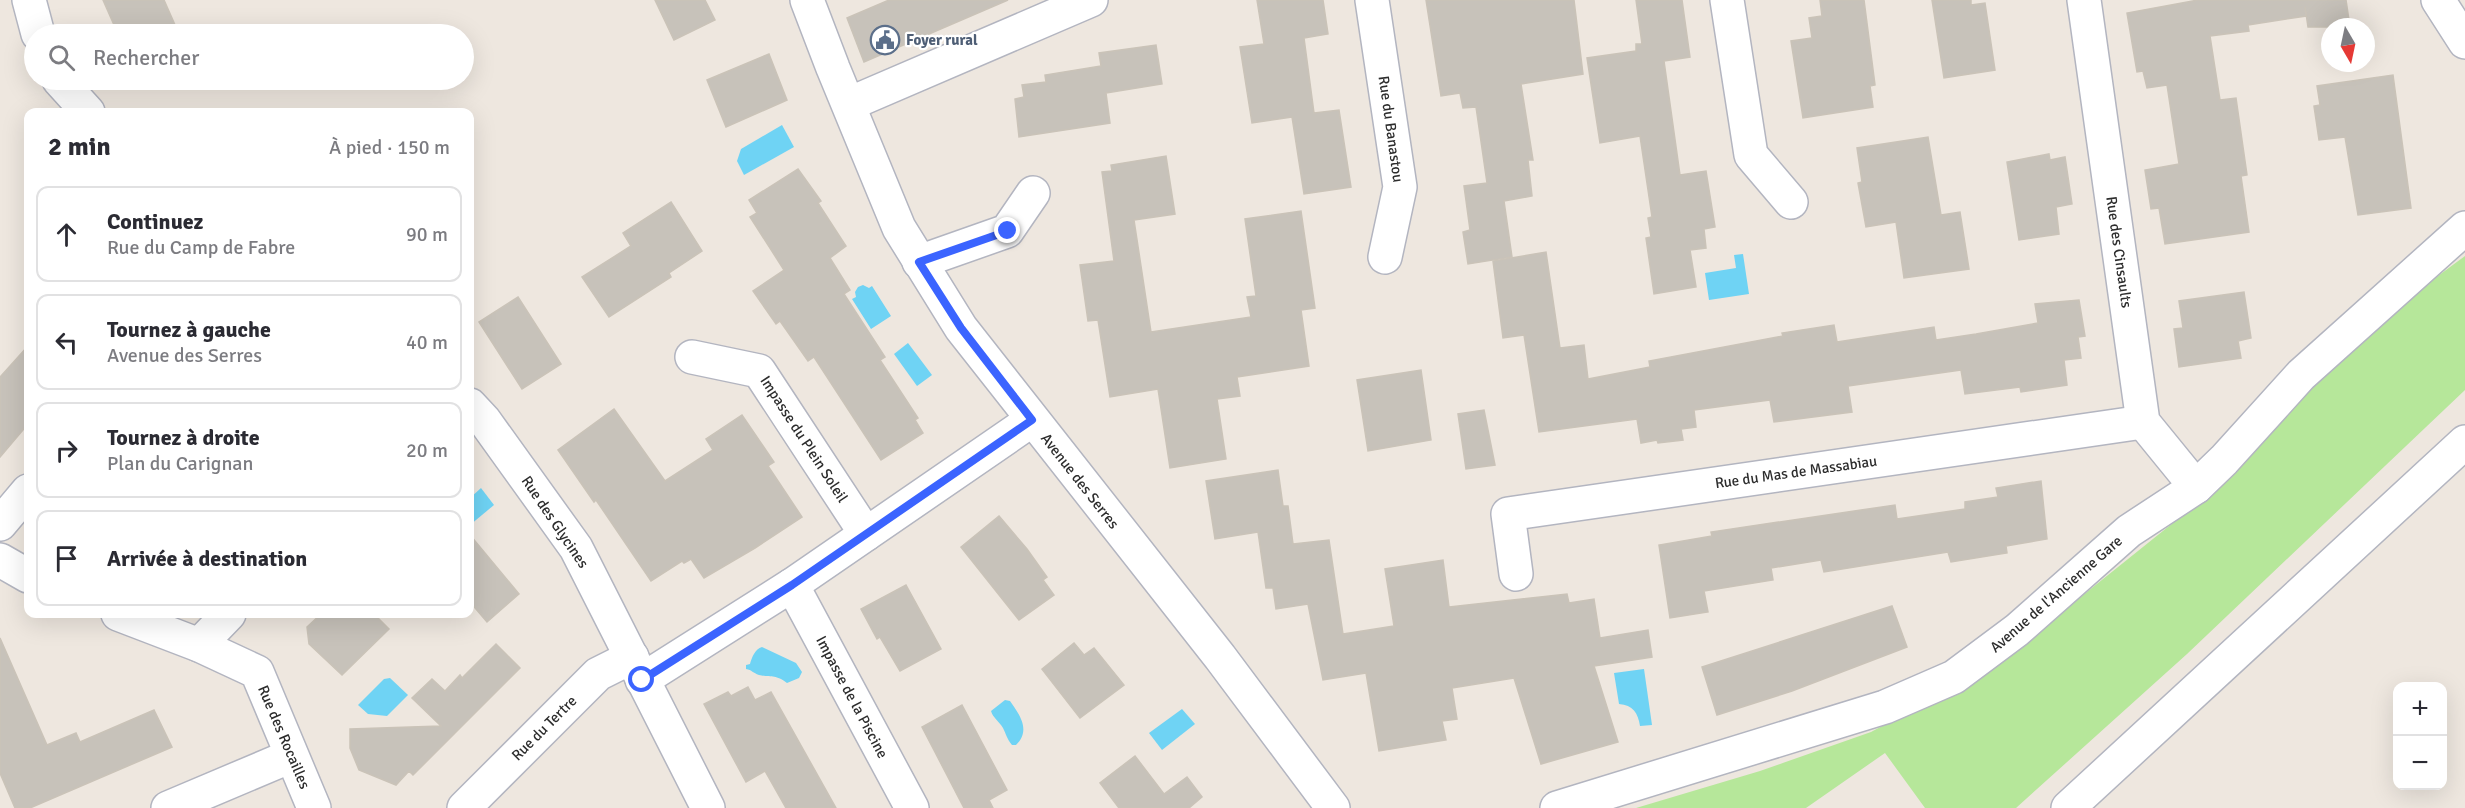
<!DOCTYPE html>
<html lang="fr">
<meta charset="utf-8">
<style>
body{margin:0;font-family:Signika,sans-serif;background:#f2f2f3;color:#2b2b33}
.controls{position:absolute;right:18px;bottom:18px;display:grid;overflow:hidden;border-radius:12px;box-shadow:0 6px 24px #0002}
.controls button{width:54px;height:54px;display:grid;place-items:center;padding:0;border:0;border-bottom:2px solid #e1e1e2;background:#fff;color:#2b2b33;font:30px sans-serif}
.compass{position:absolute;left:2321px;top:18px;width:54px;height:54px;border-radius:50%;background:#fff;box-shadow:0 6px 24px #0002;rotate:171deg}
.stop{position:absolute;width:18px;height:18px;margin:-14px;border:4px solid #3b64ff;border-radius:50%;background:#fff}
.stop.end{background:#3b64ff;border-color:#fff;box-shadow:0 2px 6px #0008}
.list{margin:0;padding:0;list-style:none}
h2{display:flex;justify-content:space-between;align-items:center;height:78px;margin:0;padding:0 24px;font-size:26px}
h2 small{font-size:20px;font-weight:400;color:#7c7c81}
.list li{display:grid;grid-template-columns:39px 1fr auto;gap:18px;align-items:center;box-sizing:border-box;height:96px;margin:0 12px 12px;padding:0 12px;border:2px solid #e1e1e2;border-radius:12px}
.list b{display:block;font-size:22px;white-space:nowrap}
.list p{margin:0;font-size:20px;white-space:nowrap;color:#7c7c81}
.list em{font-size:20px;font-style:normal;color:#7c7c81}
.icon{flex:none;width:33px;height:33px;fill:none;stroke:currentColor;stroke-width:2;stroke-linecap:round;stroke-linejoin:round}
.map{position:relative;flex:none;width:2465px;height:808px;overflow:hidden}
.search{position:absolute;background:#fff;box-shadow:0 6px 24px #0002;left:24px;top:24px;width:450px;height:66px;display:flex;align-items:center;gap:15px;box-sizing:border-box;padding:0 21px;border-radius:33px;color:#7c7c81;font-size:22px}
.panel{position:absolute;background:#fff;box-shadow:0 6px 24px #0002;left:24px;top:108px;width:450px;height:510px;border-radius:12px}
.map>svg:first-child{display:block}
</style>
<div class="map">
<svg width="2465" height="808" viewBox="0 0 2465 808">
<rect width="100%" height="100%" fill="#eee7df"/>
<path fill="#b6e79a" d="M2465 256V390L2187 654 2016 808H1925L1885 753 1806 808H1636L1760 771 1871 732 1996 665 2219 486 2290 409 2408 298Z"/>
<g fill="#6fd3f4">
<path d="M782 125 794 147 744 175 737 161 741 149Z"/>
<path d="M1743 254 1749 294 1709 300 1705 273 1736 268 1734 255Z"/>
<path d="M863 285 869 288 872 286 891 316 871 329 852 299 856 297 855 292 858 287Z"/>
<path d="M908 343 932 375 917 386 894 354Z"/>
<path d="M481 488 494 505 470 525V498Z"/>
<path d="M762 647 796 663 802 672 799 678 787 683C775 674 772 678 759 675 753 673 752 670 746 669V665L750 664C752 657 755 649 762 647Z"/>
<path d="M1644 669 1652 725 1640 726C1638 713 1633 705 1619 704L1614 673Z"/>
<path d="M390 678 408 695 387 716 368 714 358 705 384 679Z"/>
<path d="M1005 700 1010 701C1020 715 1031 730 1016 745H1012C1007 739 1006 734 1003 728 999 721 993 718 991 711Z"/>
<path d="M1182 709 1195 724 1162 750 1149 733Z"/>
</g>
<g fill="#c7c2ba" stroke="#cac3b8" stroke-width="1.5">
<path d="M103 0H164L179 34H118Z"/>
<path d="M655 0H705L715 20 674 40Z"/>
<path d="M889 0H1008L864 62 847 18Z"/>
<path d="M1257 0H1323L1328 34 1304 38 1314 113 1339 110 1351 187 1304 194 1292 117 1252 123 1240 47 1264 44Z"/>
<path d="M1426 0H1574L1583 74 1521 84 1533 160H1528L1532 196 1504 201 1512 257 1468 264 1463 232 1470 230 1464 186 1487 183 1476 107 1463 108 1460 93 1441 96Z"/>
<path d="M1636 0H1682L1690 57 1664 61 1680 175 1706 171 1715 227 1704 229 1706 248 1690 250 1696 287 1654 294 1646 238 1651 237 1648 218 1652 217 1640 136 1600 143 1587 58 1636 51V44H1642Z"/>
<path d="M1820 0H1864L1875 85 1870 86 1873 107 1803 118 1791 41 1812 38 1809 18 1822 16Z"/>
<path d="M1932 0H1971V5L1985 3 1995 70 1944 78Z"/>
<path d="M2198 0H2346L2350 27H2308L2305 7 2306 16 2248 25 2249 31 2210 36 2220 100 2236 98 2247 175 2241 176 2249 232 2165 244 2159 208 2151 209 2145 170 2179 164 2167 85 2147 88 2143 71 2137 72 2127 13Z"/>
<path d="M1156 45 1162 84 1106 93 1110 123 1019 137 1015 99 1024 97 1022 85 1046 82 1045 75 1101 66 1099 53Z"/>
<path d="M769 54 787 100 726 127 707 80Z"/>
<path d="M2393 75 2411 208 2358 215 2345 137 2319 140 2314 106 2320 105 2317 86Z"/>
<path d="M1928 137 1941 215 1960 212 1969 269 1904 278 1896 222 1866 227 1858 183 1862 182 1857 148Z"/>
<path d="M2049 154 2050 160 2065 157 2072 204 2056 207 2059 234 2019 240 2007 162Z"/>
<path d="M1166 156 1175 214 1134 220 1151 332 1251 317 1247 297 1256 296 1245 219 1301 211 1315 308 1301 310 1309 366 1237 377 1240 396 1217 399 1226 459 1170 468 1158 389 1110 397 1098 320 1088 321 1080 265 1114 261 1102 172 1112 171 1111 165Z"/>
<path d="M798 169 821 201 818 203 846 246 830 258 850 290 844 294 885 357 880 360 918 418 915 420 923 433 881 460 814 357 808 361 780 321 776 324 753 291 784 270 750 217 757 213 749 200Z"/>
<path d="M671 202 702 251 669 273 671 277 609 317 582 277 631 246 623 233Z"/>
<path d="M1546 252 1560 348 1584 345 1588 379 1650 367 1649 361 1783 336 1782 333 1834 325 1837 342 1934 327 1936 340 1976 334 2038 323 2035 304 2079 300 2085 336 2078 337 2081 358 2064 360 2067 385 2021 392 2020 387 1965 394 1961 370 1848 386 1852 412 1774 422 1770 400 1694 410 1696 427 1681 429 1683 440 1658 443 1657 440 1641 443 1637 419 1539 432 1524 335 1503 338 1493 261Z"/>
<path d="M2244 292 2251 338 2238 341 2241 358 2179 367 2174 329 2183 328 2179 301Z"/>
<path d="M518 297 561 364 522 389 479 322Z"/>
<path d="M28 346V424L0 457V377Z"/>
<path d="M1421 370 1431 440 1368 451 1357 380Z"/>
<path d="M614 409 665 481 713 450 706 439 742 415 774 462 768 466 802 517 755 548 704 578 691 559 684 563 682 561 651 581 596 500 594 502 558 450Z"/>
<path d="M1484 410 1495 465 1466 469 1458 414Z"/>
<path d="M1278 470 1283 506H1288L1293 544 1329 540 1343 634 1394 626 1385 569 1443 560 1449 607 1567 594 1569 603 1594 599 1600 638 1648 630 1652 657 1594 666 1618 742 1541 764 1514 678 1452 688 1457 719 1442 721 1446 740 1379 751 1366 673 1323 680 1308 604 1276 609 1273 588H1266L1258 532 1215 539 1206 481Z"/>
<path d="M2041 481 2047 539 2006 546 2007 553 1951 562 1948 552 1824 572 1821 560 1771 568 1773 580 1704 591 1708 612 1670 618 1659 545 1712 536 1711 532 1895 505 1897 519 1965 509V502L1998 497 1996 488Z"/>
<path d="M999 516 1027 549 1047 577 1043 580 1054 595 1019 620 961 547Z"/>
<path d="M470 535 519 594 487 622 470 602Z"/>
<path d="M906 585 941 649 900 671 880 637 877 639 861 609Z"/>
<path d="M1892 606 1907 647 1792 691 1717 715 1702 667Z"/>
<path d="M321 614H374L389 629 342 675 309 644 307 627Z"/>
<path d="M0 638 47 745 76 733 80 742 154 710 172 747 30 808H15L0 773Z"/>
<path d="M1074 643 1084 655 1094 648 1124 685 1080 718 1042 669Z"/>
<path d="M496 644 520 668 413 775 409 771 396 785 359 770 350 748V729L441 726 412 698 432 679 445 691 460 675 462 678Z"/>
<path d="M748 687 755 700 771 692 836 808H786L765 771 746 782 704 704 728 692 731 696Z"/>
<path d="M962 705 1007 790 989 800 993 808H964L922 727Z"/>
<path d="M1135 756 1164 794 1187 777 1202 797 1189 808H1119L1100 783Z"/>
</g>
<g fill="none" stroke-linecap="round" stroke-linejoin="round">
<g stroke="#b3b5c0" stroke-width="36">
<g id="street">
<path d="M29 0 38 34"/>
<path d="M1372 0 1400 187 1385 257"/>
<path d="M1727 0 1751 155 1791 202"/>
<path d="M2084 0 2143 422 2196 487"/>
<path d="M2438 0 2465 42"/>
<path d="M59 80 88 112"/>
<path d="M849 104 1091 0"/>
<path d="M919 262 1007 231 1033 193"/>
<path d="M692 357 759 371 866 534"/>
<path d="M470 405 484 420 576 548 708 808"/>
<path d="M0 524 28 491"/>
<path d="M0 560 28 576"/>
<path d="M1516 574 1508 514 2143 422"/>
<path d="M792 585 912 808"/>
<path d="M118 614 199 645 257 672 314 808"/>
<path d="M199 645 229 614"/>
<path d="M642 680 792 585 1032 420"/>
<path d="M168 808 291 756"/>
<path d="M464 808 598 674 632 657"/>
<path d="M1557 808 1885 707 1954 677 2017 630 2129 531 2196 487 2224 460 2301 375 2465 228"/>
</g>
</g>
<g stroke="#b3b5c0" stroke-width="36">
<g id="secondary">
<path d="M807 0 833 68 899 228 961 328 1220 657 1333 808"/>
<path d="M2068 808 2465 442"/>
</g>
</g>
<use href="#street" stroke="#fff" stroke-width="33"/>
<use href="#secondary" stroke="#fff" stroke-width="33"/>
</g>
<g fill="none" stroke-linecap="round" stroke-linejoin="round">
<path stroke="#3b64ff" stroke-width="8" d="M642 680 792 585 1032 420 961 328 919 262 1008 231"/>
</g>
<defs>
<g id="civic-ring" transform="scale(1.5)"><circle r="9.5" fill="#fff" stroke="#5c6f8a" stroke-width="1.5"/><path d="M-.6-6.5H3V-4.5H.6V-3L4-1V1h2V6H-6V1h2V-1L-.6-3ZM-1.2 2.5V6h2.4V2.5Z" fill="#5c6f8a"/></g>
</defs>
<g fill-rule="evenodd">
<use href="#civic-ring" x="885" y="40"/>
</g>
<g text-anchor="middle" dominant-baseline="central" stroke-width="4.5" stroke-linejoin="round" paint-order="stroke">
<g font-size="15" font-weight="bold" fill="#4e5e75" stroke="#fff" text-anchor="start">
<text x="906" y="40">Foyer rural</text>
</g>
<g font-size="15" fill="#2d2d2d" stroke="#fff">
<text transform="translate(1391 129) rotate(82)">Rue du Banastou</text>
<text transform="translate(2119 252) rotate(82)">Rue des Cinsaults</text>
<text transform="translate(804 439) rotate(57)">Impasse du Plein Soleil</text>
<text transform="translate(1796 472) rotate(-8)">Rue du Mas de Massabiau</text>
<text transform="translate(1080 481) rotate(52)">Avenue des Serres</text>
<text transform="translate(555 522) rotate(56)">Rue des Glycines</text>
<text transform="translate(2056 594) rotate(-41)">Avenue de l'Ancienne Gare</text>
<text transform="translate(852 697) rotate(62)">Impasse de la Piscine</text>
<text transform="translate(544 728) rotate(-45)">Rue du Tertre</text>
<text transform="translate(284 737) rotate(67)">Rue des Rocailles</text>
</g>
</g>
</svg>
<div class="controls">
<button>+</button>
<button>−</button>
</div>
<svg class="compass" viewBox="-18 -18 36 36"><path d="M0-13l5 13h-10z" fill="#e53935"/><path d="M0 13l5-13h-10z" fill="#7c7c81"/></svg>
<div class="stop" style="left:642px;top:680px"></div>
<div class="stop end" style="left:1008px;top:231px"></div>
<div class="search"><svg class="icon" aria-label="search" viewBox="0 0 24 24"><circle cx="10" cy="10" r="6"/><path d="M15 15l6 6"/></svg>Rechercher</div>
<section class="panel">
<h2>2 min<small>À pied · 150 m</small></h2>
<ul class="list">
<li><svg class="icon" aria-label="ahead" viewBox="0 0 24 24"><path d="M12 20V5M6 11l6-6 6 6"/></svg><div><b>Continuez</b><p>Rue du Camp de Fabre</p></div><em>90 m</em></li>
<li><svg class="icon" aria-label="left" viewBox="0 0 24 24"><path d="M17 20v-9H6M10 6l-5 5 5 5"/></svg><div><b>Tournez à gauche</b><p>Avenue des Serres</p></div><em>40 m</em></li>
<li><svg class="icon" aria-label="right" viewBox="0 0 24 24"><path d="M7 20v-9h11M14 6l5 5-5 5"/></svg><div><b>Tournez à droite</b><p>Plan du Carignan</p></div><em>20 m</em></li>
<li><svg class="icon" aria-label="arrive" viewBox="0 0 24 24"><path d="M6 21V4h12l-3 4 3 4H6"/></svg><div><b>Arrivée à destination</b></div></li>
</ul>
</section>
</div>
